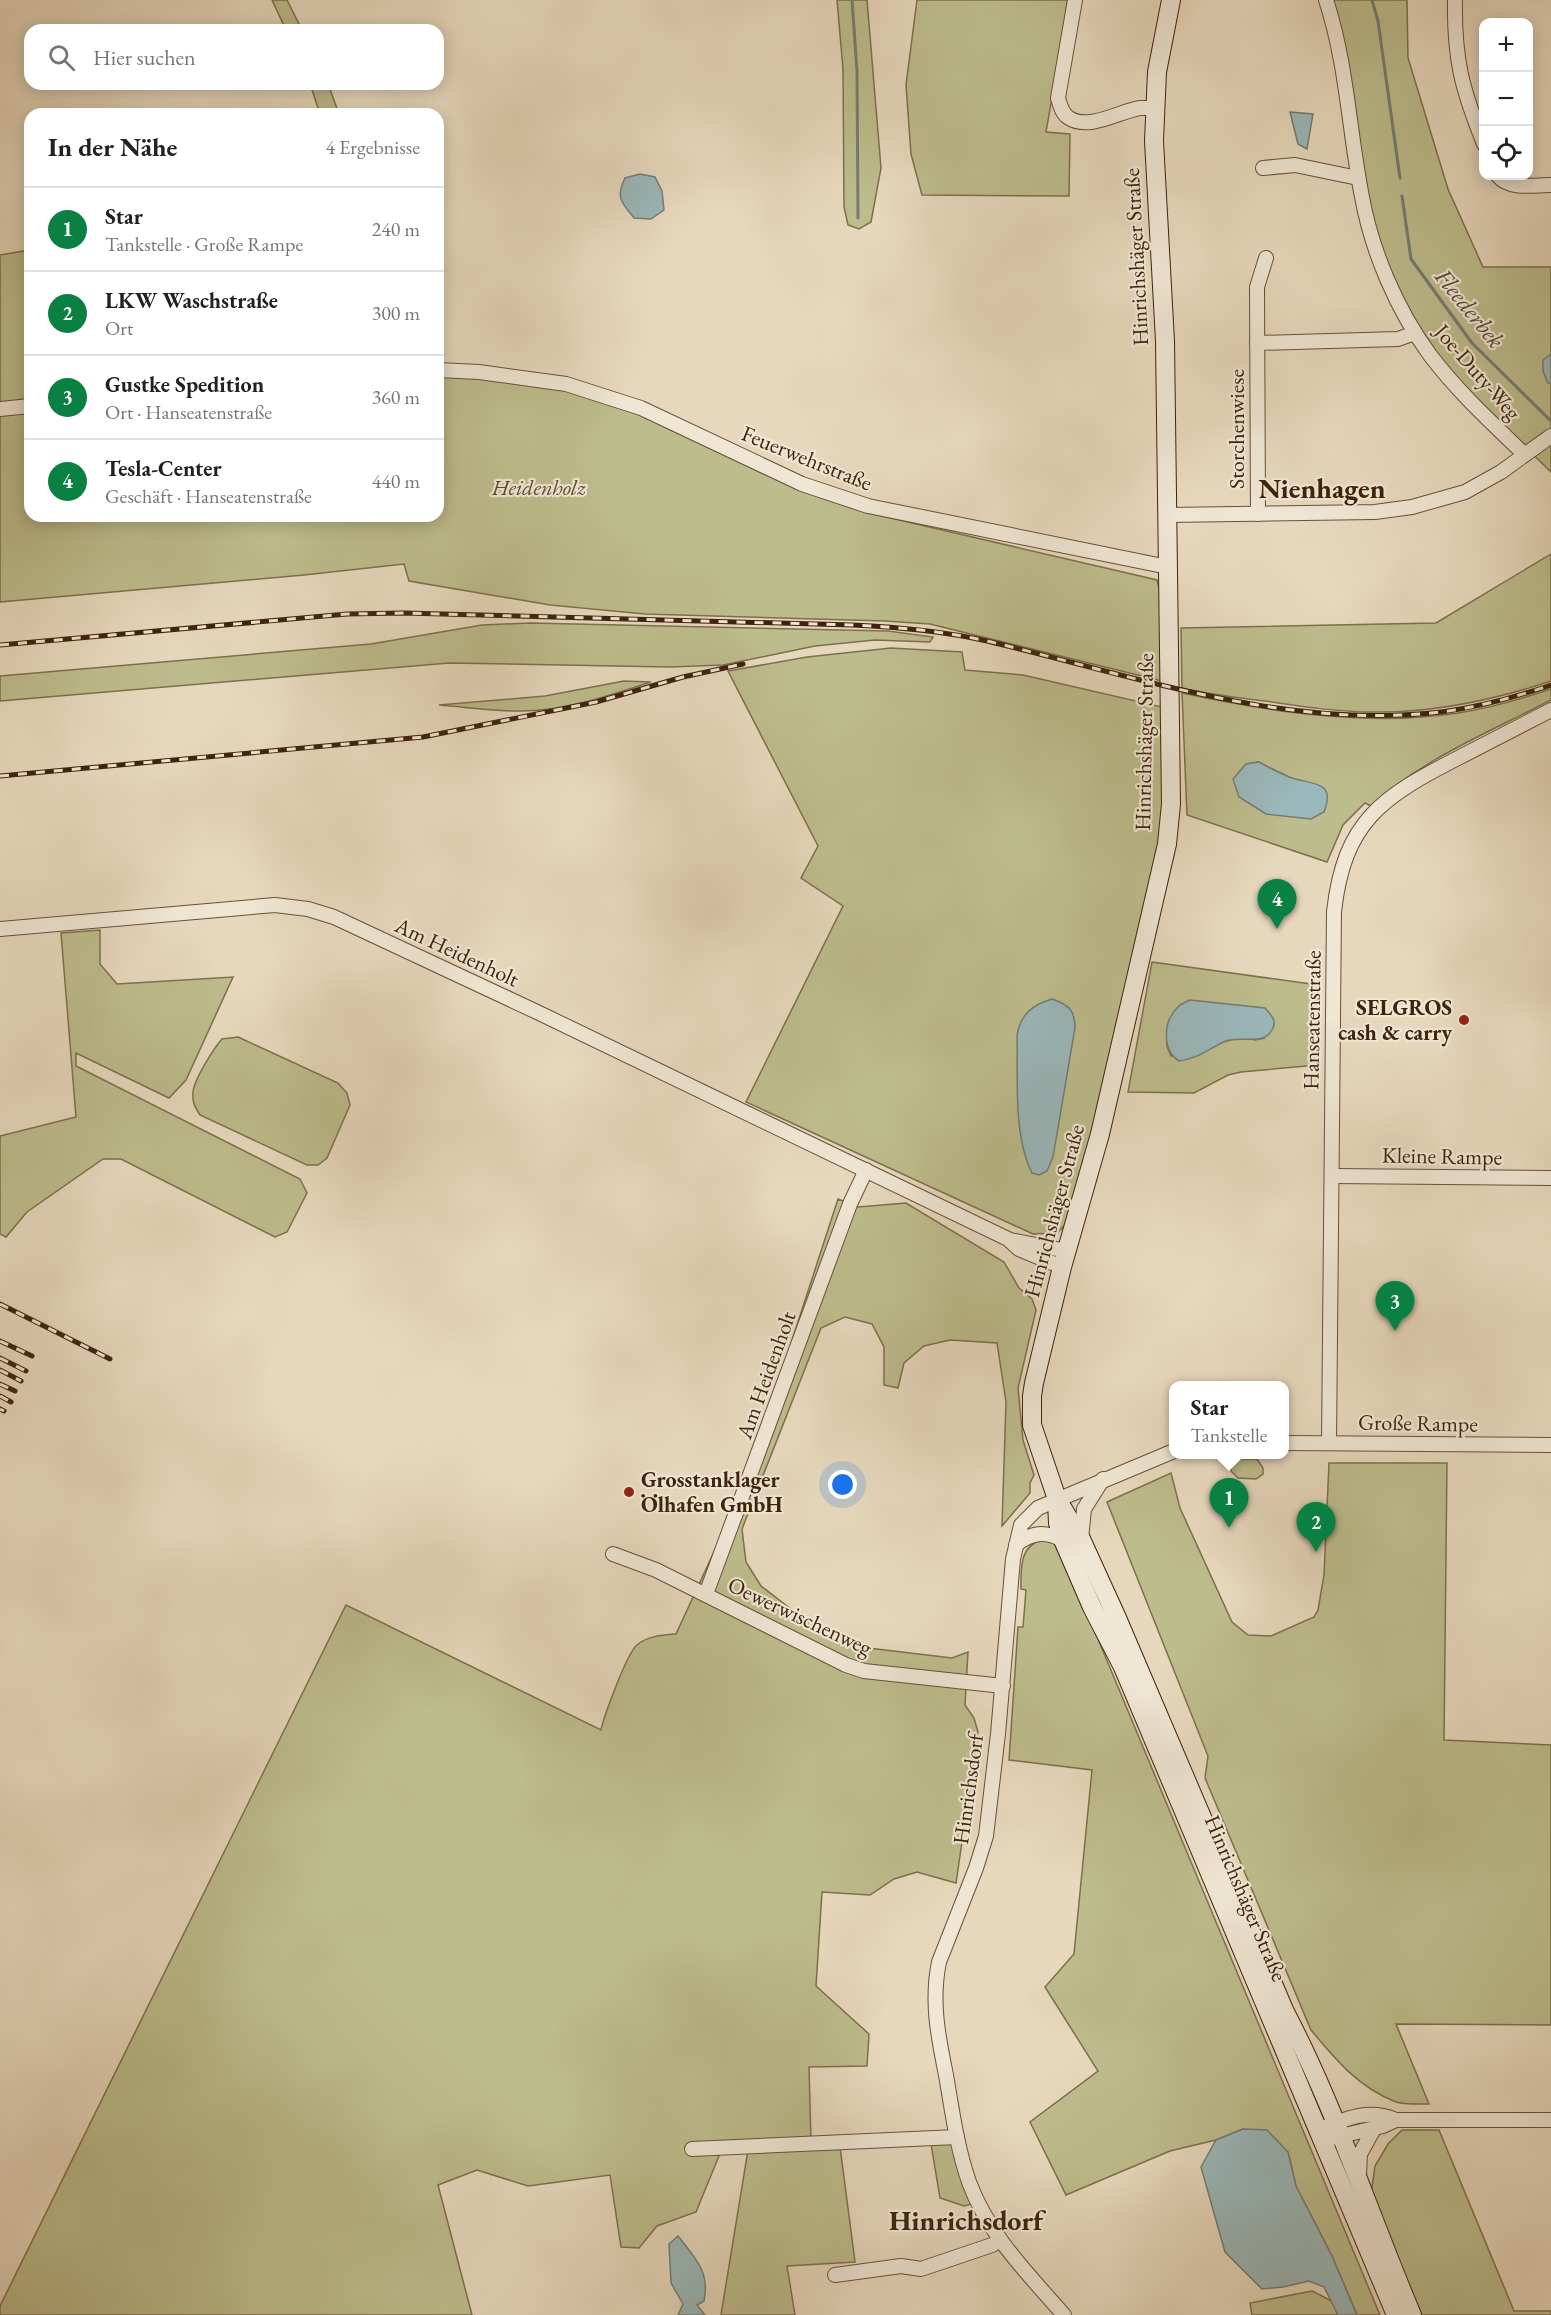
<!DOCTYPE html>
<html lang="de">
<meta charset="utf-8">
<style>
body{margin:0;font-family:"EB Garamond",serif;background:#f6f6f6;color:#202124}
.controls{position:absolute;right:18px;top:18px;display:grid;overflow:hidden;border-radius:12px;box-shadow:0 3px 15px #0003}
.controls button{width:54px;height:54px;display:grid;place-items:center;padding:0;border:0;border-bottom:2px solid #e0e0e0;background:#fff;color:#202124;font:30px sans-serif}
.you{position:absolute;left:843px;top:1485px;width:21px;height:21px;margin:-15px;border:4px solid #fff;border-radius:50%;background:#1a73e8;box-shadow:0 0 0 9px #1a73e833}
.badge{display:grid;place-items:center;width:39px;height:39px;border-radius:50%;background:#0b8043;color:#fff;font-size:20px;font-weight:700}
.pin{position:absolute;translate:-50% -50px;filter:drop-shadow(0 2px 3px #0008)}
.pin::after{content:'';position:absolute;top:32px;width:21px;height:18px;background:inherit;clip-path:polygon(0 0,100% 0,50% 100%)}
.popup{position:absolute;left:1169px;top:1381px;width:120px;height:78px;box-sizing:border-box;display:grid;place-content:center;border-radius:12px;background:#fff;filter:drop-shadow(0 2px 4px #0005);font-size:20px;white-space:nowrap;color:#757577}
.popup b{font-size:22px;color:#202124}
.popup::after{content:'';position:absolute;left:50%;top:100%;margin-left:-12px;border:12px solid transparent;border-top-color:#fff}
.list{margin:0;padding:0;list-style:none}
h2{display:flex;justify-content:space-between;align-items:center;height:78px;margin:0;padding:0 24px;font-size:26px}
h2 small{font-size:20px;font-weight:400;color:#757577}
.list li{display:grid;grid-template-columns:39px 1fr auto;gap:18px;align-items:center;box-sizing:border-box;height:84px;padding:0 24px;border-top:2px solid #e0e0e0}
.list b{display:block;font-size:22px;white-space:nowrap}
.list p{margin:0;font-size:20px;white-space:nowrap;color:#757577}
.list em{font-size:20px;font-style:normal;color:#757577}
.icon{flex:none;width:33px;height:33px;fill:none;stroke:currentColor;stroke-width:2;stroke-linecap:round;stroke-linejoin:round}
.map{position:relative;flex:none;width:1551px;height:2315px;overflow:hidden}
.search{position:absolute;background:#fff;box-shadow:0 3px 15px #0003;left:24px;top:24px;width:420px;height:66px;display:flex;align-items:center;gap:15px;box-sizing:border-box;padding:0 21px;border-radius:18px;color:#757577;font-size:22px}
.panel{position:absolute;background:#fff;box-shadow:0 3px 15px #0003;left:24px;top:108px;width:420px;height:414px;border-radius:18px}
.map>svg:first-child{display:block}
</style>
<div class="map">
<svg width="1551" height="2315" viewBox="0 0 1551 2315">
<rect width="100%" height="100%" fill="#e7d8bd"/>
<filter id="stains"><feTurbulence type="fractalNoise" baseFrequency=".00333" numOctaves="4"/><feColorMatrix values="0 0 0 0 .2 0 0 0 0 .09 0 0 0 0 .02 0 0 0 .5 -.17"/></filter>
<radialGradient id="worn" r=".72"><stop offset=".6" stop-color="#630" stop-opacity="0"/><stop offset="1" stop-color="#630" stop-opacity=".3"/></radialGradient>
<g fill="#bdbc8c" stroke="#7e6f4c" stroke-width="1.5" fill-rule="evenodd">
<path d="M272 0H287L302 30H286Z"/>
<path d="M837 0H867L881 168 871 222 859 229 848 225 844 207 843 69Z"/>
<path d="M917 0H1069L1046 132 1070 134 1069 196 922 195 911 154 906 85Z"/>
<path d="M1331 0H1407L1408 58 1448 189 1483 267H1551V472L1477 400 1444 363 1417 324 1393 281 1372 220Z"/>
<path d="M310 84H328L339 114H320Z"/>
<path d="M30 250V516H438V375L478 377 565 389 637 411 865 512 1157 580 1160 592 1162 681 930 624 885 621 645 614 550 605 409 581 404 564 304 575 0 602V255Z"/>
<path d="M1551 554V681C1494 700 1432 713 1372 712 1339 712 1305 707 1272 702 1242 698 1212 695 1182 688L1181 628 1436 623Z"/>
<path d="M530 623 888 631 933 637 930 642 875 640 815 646 723 665 670 667 449 663 0 701V676L371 644 482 625Z"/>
<path d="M891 648 962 652 965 670 1023 675 1162 707 1164 802 1161 846 1137 956 1070 1220 1057 1233 1033 1234 746 1102 843 906 801 878 818 846 728 671 807 657Z"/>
<path d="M624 681 651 682C608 696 563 712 517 711 491 711 465 707 439 705L545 696Z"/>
<path d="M1551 689V700C1490 732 1422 759 1371 806L1365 803 1343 825 1327 862 1187 815 1182 693C1272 712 1367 727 1458 713 1490 708 1521 699 1551 689ZM1258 762 1289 777 1246 764Z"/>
<path d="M100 930V964L117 984 233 977 186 1080 169 1098 76 1053V1066L300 1179 307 1193 287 1232 275 1237 121 1159H103L27 1212 6 1237 0 1234V1136L76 1117 61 933Z"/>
<path d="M1152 962 1318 985 1317 1065 1241 1072 1228 1075 1194 1093 1128 1092ZM1167 1031 1265 1038 1255 1040 1242 1037 1171 1056 1167 1046Z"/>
<path d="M238 1037 338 1083 347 1093 350 1105 327 1158 318 1165H307L200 1115C195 1107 192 1102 193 1093 193 1081 214 1048 222 1039Z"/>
<path d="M838 1199 858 1207 906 1203 1004 1262 1019 1288 1032 1299 1036 1310 1018 1388 1023 1440 1034 1475 1030 1483V1493L1002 1526 1006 1402 997 1343 950 1340 924 1346 904 1363 898 1388 884 1385V1347L872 1324 845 1317 821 1328 742 1529 746 1562 761 1586 791 1609 822 1629 860 1647 952 1658 968 1652 965 1705 974 1718 978 1732 956 1883 917 1872 894 1879 870 1895 822 1892 816 1986 869 2034 867 2066 809 2067 811 2142 840 2147 855 2262 787 2266 795 2315H721L748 2150 721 2151 696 2212 657 2226 639 2248 621 2247 610 2175 528 2186 477 2170 438 2185 472 2315H0V2306L346 1605 601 1730C604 1716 627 1653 637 1645 647 1636 663 1635 676 1634L718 1543 771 1405Z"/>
<path d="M1236 1459H1257L1263 1468V1474L1256 1479 1238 1478 1231 1471V1464Z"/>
<path d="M1329 1463H1447L1444 1740 1551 1745V2025L1396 2024 1429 2104C1419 2104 1406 2105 1396 2102 1359 2088 1335 2059 1311 2030L1205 1778 1208 1756 1107 1502 1171 1473 1180 1508 1232 1622 1248 1635 1271 1636 1314 1617 1318 1610 1324 1575Z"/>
<path d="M1043 1540 1051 1541 1060 1548 1380 2315H1357L1332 2256 1296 2186 1288 2152 1243 2129 1216 2140 1170 2151 1066 2195 1030 2122 1098 2071 1045 1987 1074 1954 1092 1770 1009 1760 1018 1627H1023L1026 1590 1021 1589C1021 1569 1019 1545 1043 1540Z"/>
<path d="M1402 2130H1439L1514 2311H1551V2315H1420L1371 2194 1375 2166 1388 2144Z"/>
<path d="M949 2142 953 2144 972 2204 964 2206 940 2198 931 2144Z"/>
<path d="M1312 2291 1332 2301 1338 2315H1252L1250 2303Z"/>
</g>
<g fill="#9ab8bb" stroke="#757c75" stroke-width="1.5">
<path d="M1290 112 1313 114 1307 149 1298 144Z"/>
<path d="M640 174 655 177 662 191 664 210 651 219 634 218C622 203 615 198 625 178Z"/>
<path d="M1551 354V384L1548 383 1543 371V360Z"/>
<path d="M1259 762C1268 767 1279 773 1289 777 1310 785 1337 779 1324 812L1311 819 1266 814 1239 797 1233 779 1246 764Z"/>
<path d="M1052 999C1069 1005 1075 1010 1075 1028L1053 1157 1047 1171 1039 1175 1032 1173C1013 1136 1018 1077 1017 1035 1021 1014 1032 1005 1052 999Z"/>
<path d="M1190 1000 1265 1008C1270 1014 1277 1020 1273 1028 1265 1047 1242 1035 1226 1041 1210 1048 1197 1059 1179 1061 1162 1050 1163 1022 1177 1008 1180 1004 1185 1002 1190 1000Z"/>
<path d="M1243 2129 1267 2130 1288 2152 1296 2186 1332 2256 1357 2315H1338L1324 2287 1309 2281 1283 2287 1262 2289 1225 2252 1201 2167 1216 2140Z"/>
<path d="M678 2236C696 2259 710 2272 704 2301L697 2305 705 2315H678L683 2304 671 2283 669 2244Z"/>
</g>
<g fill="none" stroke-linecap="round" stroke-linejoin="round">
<g stroke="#757c75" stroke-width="3">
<path d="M852 0 857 71 858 218"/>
<path d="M1372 0 1378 21 1400 178"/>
<path d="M1402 196 1411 259 1472 343 1551 421"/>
</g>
<g stroke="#685038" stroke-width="16">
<g id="minor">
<path d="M1075 0 1058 98C1060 105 1062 114 1069 118 1089 131 1120 111 1140 108 1145 108 1150 108 1155 108"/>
<path d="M1326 0C1347 64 1349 131 1362 197 1372 252 1397 310 1430 355 1458 392 1492 423 1524 454"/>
<path d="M1455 0C1454 60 1462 89 1484 144"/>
<path d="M1263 168 1295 165 1358 178"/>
<path d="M1498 176C1510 190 1534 185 1551 185"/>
<path d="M1257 343 1398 339 1415 333"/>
<path d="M438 370 479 372 566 384 641 408 802 484 868 506 1168 567"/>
<path d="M0 409 30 406"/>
<path d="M1258 514 1257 287 1266 258"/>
<path d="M1167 515 1375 512 1412 507 1465 492 1501 472 1551 436"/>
<path d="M0 929 275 905 308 909 334 917 537 1012 1008 1239 1019 1249 1062 1267"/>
<path d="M1332 1176 1551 1178"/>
<path d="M1010 1240 1067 1251"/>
<path d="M1284 1443 1551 1445"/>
<path d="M1329 1443 1334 912C1344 821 1382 797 1458 758 1489 742 1520 726 1551 710"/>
<path d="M1081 1539 1084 1509 1103 1479"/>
<path d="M1016 1545C1031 1532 1045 1531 1063 1540"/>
<path d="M613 1554 656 1570 846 1665 864 1671 1003 1686"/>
<path d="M706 1594 850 1204 866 1170"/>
<path d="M1318 2130C1345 2119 1368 2108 1396 2120H1551"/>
<path d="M1332 2138 1383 2126 1396 2120"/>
<path d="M692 2149 957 2137"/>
<path d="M1359 2176 1360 2154 1375 2127"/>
<path d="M835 2275 901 2266 921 2269 992 2245 1000 2240"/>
<path d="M1064 2315C1028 2274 988 2234 969 2182 957 2148 952 2110 946 2075 938 2036 931 2001 939 1962L976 1868 986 1836 998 1734 1013 1559 1021 1525 1038 1508 1174 1451"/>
</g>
</g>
<g stroke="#3e220b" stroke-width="20">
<g id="secondary">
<path d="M1171 0 1157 72 1154 141 1165 341 1171 804 1167 844 1100 1134 1062 1267 1034 1383 1032 1396V1425L1057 1499 1081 1539 1117 1618 1285 2012C1336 2109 1369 2214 1412 2315"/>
<path d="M1057 1501 1058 1523 1063 1540 1092 1607 1123 1667 1396 2315"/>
</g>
</g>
<use href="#minor" stroke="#efe6d4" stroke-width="14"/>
<use href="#secondary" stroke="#efe6d4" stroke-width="18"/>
<g stroke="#3e220b" stroke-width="5">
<g id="rail">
<path d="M0 645 347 614 404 613 852 625C897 627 943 631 987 641 1135 676 1286 730 1441 712 1478 707 1516 697 1551 685"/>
<path d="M0 776 423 737 596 702 683 677 743 664"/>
<path d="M0 1304 110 1359"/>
<path d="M0 1341 32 1356"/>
<path d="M0 1358 26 1371"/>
<path d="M0 1370 21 1381"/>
<path d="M0 1384 15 1391"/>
<path d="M0 1396 11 1402"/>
<path d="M0 1409 4 1411"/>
</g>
</g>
<use href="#rail" stroke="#efe6d4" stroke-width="3" stroke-dasharray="9" stroke-linecap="butt"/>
</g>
<g fill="#8f2418" stroke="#efe6d4" stroke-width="2">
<circle cx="1464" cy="1020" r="6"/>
<circle cx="629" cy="1492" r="6"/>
</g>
<g text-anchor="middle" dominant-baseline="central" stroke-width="4.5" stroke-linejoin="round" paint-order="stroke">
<g font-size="22" fill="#3e220b" stroke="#efe6d4">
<text transform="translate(1136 257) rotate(-93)">Hinrichshäger Straße</text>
<text transform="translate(1478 372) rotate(49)">Joe-Duty-Weg</text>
<text transform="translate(1236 429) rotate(-90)">Storchenwiese</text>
<text transform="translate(807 458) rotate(22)">Feuerwehrstraße</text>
<text transform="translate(1144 742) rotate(-89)">Hinrichshäger Straße</text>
<text transform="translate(457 952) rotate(25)">Am Heidenholt</text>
<text transform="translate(1312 1020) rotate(-89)">Hanseatenstraße</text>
<text transform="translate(1442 1156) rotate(1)">Kleine Rampe</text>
<text transform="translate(1054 1211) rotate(-75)">Hinrichshäger Straße</text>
<text transform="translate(766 1375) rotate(-70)">Am Heidenholt</text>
<text transform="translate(1418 1423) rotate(1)">Große Rampe</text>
<text transform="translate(800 1616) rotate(25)">Oewerwischenweg</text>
<text transform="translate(968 1789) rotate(-82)">Hinrichsdorf</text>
<text transform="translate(1246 1898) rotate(67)">Hinrichshäger Straße</text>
</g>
<g font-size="22" font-style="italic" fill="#5e482b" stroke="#efe6d4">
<text x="539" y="487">Heidenholz</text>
</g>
<g font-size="22" font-weight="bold" fill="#3e220b" stroke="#efe6d4" text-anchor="end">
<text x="1452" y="1007">SELGROS<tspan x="1452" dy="25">cash &amp; carry</tspan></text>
<text x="641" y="1479" text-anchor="start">Grosstanklager<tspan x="641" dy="25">Ölhafen GmbH</tspan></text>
</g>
<g font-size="24" font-style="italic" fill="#554837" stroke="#efe6d4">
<text transform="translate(1470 308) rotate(51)">Fleederbek</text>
</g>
<g font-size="28" font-weight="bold" fill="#3e220b" stroke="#efe6d4">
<text x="1322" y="488">Nienhagen</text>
<text x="966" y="2220">Hinrichsdorf</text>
</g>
</g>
<rect width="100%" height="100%" filter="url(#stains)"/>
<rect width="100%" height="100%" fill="url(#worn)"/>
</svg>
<div class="controls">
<button>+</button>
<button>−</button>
<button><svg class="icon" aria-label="locate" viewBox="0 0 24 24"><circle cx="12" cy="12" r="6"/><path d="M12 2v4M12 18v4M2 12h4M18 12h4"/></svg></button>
</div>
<div class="you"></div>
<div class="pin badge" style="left:1229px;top:1528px">1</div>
<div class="popup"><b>Star</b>Tankstelle</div>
<div class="pin badge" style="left:1316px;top:1552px">2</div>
<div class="pin badge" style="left:1395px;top:1331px">3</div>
<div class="pin badge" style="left:1277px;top:929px">4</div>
<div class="search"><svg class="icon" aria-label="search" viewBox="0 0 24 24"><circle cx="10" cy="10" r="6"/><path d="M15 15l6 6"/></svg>Hier suchen</div>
<section class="panel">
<h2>In der Nähe<small>4 Ergebnisse</small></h2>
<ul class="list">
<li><span class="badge">1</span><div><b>Star</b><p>Tankstelle · Große Rampe</p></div><em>240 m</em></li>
<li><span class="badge">2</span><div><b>LKW Waschstraße</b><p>Ort</p></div><em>300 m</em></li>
<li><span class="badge">3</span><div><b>Gustke Spedition</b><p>Ort · Hanseatenstraße</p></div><em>360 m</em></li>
<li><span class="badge">4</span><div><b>Tesla-Center</b><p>Geschäft · Hanseatenstraße</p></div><em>440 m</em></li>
</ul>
</section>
</div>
